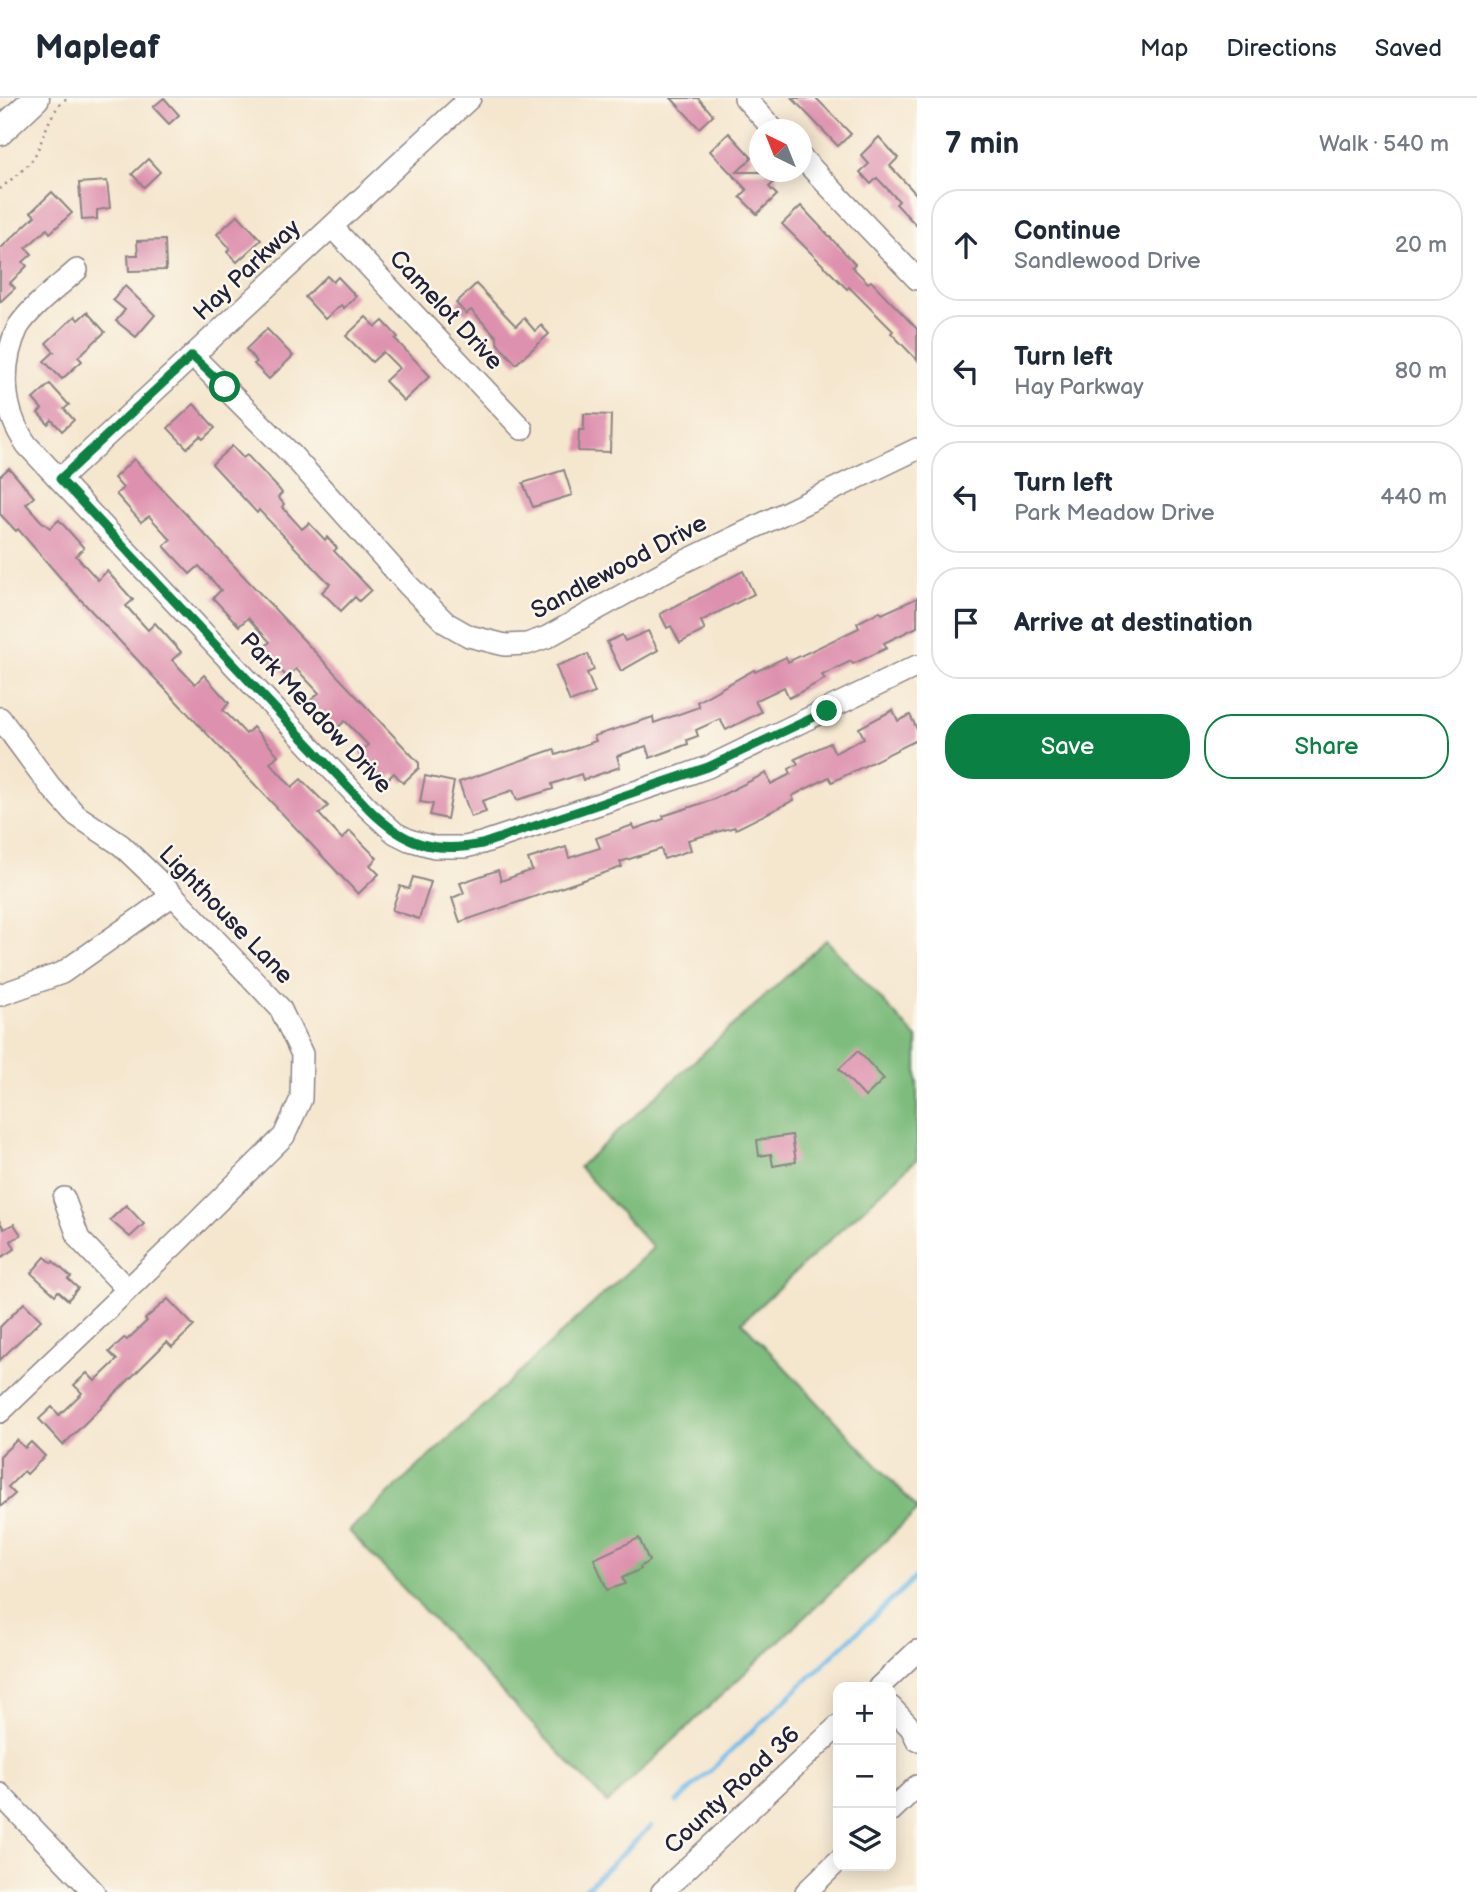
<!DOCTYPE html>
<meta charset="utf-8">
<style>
body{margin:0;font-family:"Balsamiq Sans",sans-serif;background:#f2f2f3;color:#1f2937}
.controls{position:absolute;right:21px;bottom:21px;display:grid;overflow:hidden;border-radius:14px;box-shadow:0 4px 18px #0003}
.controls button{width:63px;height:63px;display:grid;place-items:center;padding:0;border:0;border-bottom:2px solid #e0e1e3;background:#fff;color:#1f2937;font:35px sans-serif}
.compass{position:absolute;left:749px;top:21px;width:63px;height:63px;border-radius:50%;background:#fff;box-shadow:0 4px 18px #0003;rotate:317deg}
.stop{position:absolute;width:21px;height:21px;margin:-16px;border:5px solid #0b8043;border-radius:50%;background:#fff}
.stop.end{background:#0b8043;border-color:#fff;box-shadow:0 2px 7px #0008}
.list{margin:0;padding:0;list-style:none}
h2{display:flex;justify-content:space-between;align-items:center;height:91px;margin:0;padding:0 28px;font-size:30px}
h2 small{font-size:23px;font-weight:400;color:#747a83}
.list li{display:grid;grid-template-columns:46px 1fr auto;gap:21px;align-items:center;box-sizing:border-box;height:112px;margin:0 14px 14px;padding:0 14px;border:2px solid #e0e1e3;border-radius:28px}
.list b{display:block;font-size:26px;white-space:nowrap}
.list p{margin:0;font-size:23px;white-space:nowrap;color:#747a83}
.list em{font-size:23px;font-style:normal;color:#747a83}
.actions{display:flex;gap:14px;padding:21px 28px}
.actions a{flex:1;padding:16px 0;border:2px solid #0b8043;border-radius:28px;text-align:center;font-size:24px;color:#0b8043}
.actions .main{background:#0b8043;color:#fff}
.icon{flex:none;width:38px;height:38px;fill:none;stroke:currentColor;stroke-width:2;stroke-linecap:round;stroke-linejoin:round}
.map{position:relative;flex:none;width:917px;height:1794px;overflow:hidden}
header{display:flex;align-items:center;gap:42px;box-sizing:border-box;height:98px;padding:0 35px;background:#fff;border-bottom:2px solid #e0e1e3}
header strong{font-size:33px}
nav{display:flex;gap:38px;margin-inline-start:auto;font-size:24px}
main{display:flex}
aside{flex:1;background:#fff}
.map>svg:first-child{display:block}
</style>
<header>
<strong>Mapleaf</strong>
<nav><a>Map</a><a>Directions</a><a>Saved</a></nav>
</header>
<main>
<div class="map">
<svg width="917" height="1794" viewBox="0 0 917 1794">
<rect width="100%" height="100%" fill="#fbf7ec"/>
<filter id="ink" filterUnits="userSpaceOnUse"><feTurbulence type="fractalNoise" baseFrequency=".0143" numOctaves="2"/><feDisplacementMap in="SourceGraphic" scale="14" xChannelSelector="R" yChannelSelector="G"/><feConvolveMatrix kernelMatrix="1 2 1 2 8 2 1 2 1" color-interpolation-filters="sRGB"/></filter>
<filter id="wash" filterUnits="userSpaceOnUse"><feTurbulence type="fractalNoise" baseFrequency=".00686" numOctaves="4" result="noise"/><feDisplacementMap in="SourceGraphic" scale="28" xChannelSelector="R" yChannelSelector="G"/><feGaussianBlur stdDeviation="1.57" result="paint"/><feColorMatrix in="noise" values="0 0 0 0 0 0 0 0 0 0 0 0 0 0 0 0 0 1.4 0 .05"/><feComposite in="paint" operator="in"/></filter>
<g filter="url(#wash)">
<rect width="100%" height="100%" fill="#f5e6ce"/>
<path fill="#7ebc7d" stroke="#506f5c" stroke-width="2" d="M826 842 917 940V1061L742 1224 917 1410V1413L607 1705 349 1433 653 1150 579 1069Z"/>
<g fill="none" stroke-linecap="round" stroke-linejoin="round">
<g stroke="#71bcea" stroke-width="4.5">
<path d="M677 1704 917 1478"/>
<path d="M582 1794 651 1728"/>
</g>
</g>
<g id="blocks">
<g fill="#de91ae">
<path d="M164 0 179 17 169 26 153 9Z"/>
<path d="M671 0H698L713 17 699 30Z"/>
<path d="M792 0H816L851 36 838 48Z"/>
<path d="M729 35 752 60 737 74H772L778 80 769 89 777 97 757 116 740 99 747 92 710 53Z"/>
<path d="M879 39 898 60 890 68 917 97V128L896 106 899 103 877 80 871 86 860 74 869 66 861 57Z"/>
<path d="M148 61 160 74 144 89 132 76Z"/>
<path d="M107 83 110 110 97 112V121L82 122 79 85Z"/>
<path d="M52 94 72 115 50 135 47 131 26 150 32 156 23 164 27 168 10 185 15 190 0 204V151L35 118 31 114Z"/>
<path d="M801 108 855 166 852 169 868 185 871 183 917 231V262L891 235 893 233 849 189 847 191 782 126Z"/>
<path d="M238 117 261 142 237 164 227 154 230 150 217 136Z"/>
<path d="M165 142 166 172 129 173 128 157H138L137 143Z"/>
<path d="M327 178 333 184 338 179 356 198 344 210 341 207 325 221 305 199Z"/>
<path d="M476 186 516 228 524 220 535 233 541 227 549 236 516 266 497 245V239L471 212 466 216 456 205Z"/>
<path d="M125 188 155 217 136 239 116 223 125 212 113 202Z"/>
<path d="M87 214 105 234 78 259 82 263 62 281 44 263 54 254 46 245 75 218 78 222Z"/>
<path d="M366 219 376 229 383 223 398 239 395 241 430 278 404 303 385 283 399 270 383 254 372 264 346 238Z"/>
<path d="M267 231 293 258 269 281 254 266 257 264 246 251Z"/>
<path d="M50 286 69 307 64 311 74 322 62 333 52 322 48 326 38 315 42 311 33 301Z"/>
<path d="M194 306 215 330 203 341 200 338 187 350 168 330Z"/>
<path d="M584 316 611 317 610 354 578 353 579 332H584Z"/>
<path d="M232 348 243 360 247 357 278 390 282 395 278 399 284 406 282 409 302 431 309 425 325 442 327 439 337 450 334 453 371 492 359 503 355 499 341 513 322 494 330 486 259 412 257 415 212 366Z"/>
<path d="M134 361 419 665V670L403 685 394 675 385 684 359 655 368 647 345 623 336 631 310 603 319 595 304 579 296 571 287 579 261 552 270 544 248 520 239 528 213 500 221 492 199 468 190 476 164 448 171 442 149 418 141 424 116 396 123 390 114 380Z"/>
<path d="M9 370 34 399 26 406 41 423 50 430 59 422 84 450 76 458 98 482 107 473 133 502 126 508 148 532 155 525 181 554 172 562 195 586 204 577 229 605 223 612 232 621 246 636 253 629 278 657 270 665 292 689 301 681 328 708 319 716 342 741 350 733 377 760 370 767 379 776 358 796 65 485 18 431 16 433 0 416V378Z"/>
<path d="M564 372 572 397 533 409 523 385Z"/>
<path d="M743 473 754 496 701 523 705 532 680 545 671 528 667 530 660 516Z"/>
<path d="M917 500V529L884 545 887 550 853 566 851 563 822 577 825 581 789 600 784 589 755 603 761 614 726 632 720 621 696 632 698 638 687 642 688 646 650 660 646 648 617 658 620 669 583 682 581 676 552 686 553 691 517 702 513 692 482 703 486 714 471 719 459 684 554 651 556 657 596 643 594 638 653 619 654 625 699 609 697 604 754 572 755 574 786 559 788 564 859 530 857 525 880 513 882 516Z"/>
<path d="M648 533 658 552 621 573 607 544 622 537 625 543Z"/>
<path d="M588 556 594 572 587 575 595 595 570 604 556 568Z"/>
<path d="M893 612 898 623 910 617 917 631V642L832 684 829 679 792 698 794 702 736 731 735 729 688 742 691 752 664 761 661 751 620 764 622 769 460 824 452 800 464 795 460 785 498 772 501 783 532 772 528 761 566 749 569 760 600 750 596 740 633 727 635 731 664 721 663 718 712 702 766 675 771 686 791 676 789 671 798 666 795 661 830 645 835 655 864 640 859 630Z"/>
<path d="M425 678 454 684 447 721 430 717 433 706 420 704Z"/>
<path d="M413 779 431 784 419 821 392 812 400 788 409 791Z"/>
<path d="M858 953 884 981 865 999 839 971Z"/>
<path d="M792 1037 796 1064 773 1068 771 1056 759 1058 757 1042Z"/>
<path d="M126 1107 144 1126 130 1139 110 1122Z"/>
<path d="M0 1124 4 1131 14 1126 21 1137 11 1143 15 1151 0 1160Z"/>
<path d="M45 1159 52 1165 53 1163 71 1179 68 1181 78 1190 68 1202 58 1193 55 1197 31 1175Z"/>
<path d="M168 1201 194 1228 172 1249 167 1244 63 1347 39 1321 52 1309 59 1317 82 1295 74 1287 87 1275 95 1283 117 1262 109 1254 124 1240 127 1242 147 1223 145 1221Z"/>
<path d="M24 1205 41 1222 0 1262V1229Z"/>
<path d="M17 1342 25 1350 31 1344 45 1358 27 1376 24 1373 8 1389 15 1396 0 1409V1358Z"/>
<path d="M639 1440 649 1463 640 1469 641 1471 622 1480 625 1486 607 1492 594 1461Z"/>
</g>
</g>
</g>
<g filter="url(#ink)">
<use href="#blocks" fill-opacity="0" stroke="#8c8484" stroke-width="2"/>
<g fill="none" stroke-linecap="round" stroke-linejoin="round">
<g stroke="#8c8484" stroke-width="24">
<g id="minor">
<path d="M745 0 774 32"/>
<path d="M802 60 917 181"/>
<path d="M332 129 522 331"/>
<path d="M77 172C57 190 33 207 18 229 0 267 2 313 27 347L369 711 395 735 409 742 434 749H465L482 745 680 679 708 669 917 568"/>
<path d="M193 258 292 357 408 487 446 525 469 538 505 547 527 546 547 539 671 470 917 351"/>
<path d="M60 381 470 0"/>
<path d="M0 620 50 688 76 717 121 747 173 797 280 910 302 956 301 1001 284 1038 173 1148 0 1314"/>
<path d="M0 897 62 875 173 797"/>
<path d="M64 1100 79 1141 127 1191"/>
<path d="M879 1589 917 1553"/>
<path d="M891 1609 911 1630 917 1642"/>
<path d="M0 1696 94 1794"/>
<path d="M891 1713 917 1688"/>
<path d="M662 1794 838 1628"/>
<path d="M806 1794 838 1763"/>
</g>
</g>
<g stroke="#8c8484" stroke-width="29">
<path id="major" d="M0 34 36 0"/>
</g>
<path stroke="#8c8484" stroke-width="2.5" stroke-dasharray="2 5" stroke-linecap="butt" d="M0 91C11 81 29 69 35 57 46 36 48 15 67 0"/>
<use href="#minor" stroke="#fff" stroke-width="21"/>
<use href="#major" stroke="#fff" stroke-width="26"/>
</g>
</g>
<g fill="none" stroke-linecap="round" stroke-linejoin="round" filter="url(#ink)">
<path stroke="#0b8043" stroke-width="9" d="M225 289 192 258 60 381 369 711C404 746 433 756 482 746L708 669 827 613"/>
</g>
<g text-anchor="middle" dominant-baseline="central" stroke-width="5" stroke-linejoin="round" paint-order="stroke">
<g font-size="24" fill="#22223b" stroke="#fbf7ec">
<text transform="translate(247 172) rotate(-43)">Hay Parkway</text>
<text transform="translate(446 212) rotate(47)">Camelot Drive</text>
<text transform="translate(619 469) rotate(-28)">Sandlewood Drive</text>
<text transform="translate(316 615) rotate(47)">Park Meadow Drive</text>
<text transform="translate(226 817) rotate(46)">Lighthouse Lane</text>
<text transform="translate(732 1692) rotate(-43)">County Road 36</text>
</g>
</g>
</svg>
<div class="controls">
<button>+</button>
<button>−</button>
<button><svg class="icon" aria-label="layers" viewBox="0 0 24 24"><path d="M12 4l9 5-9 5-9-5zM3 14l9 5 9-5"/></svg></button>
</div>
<svg class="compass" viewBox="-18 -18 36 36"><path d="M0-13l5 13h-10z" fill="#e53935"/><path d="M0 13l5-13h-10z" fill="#747a83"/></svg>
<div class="stop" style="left:225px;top:289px"></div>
<div class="stop end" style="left:827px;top:613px"></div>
</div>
<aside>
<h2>7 min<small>Walk · 540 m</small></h2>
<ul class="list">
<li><svg class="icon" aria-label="ahead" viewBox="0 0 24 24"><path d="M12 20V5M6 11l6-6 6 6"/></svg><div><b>Continue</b><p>Sandlewood Drive</p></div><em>20 m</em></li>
<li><svg class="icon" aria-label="left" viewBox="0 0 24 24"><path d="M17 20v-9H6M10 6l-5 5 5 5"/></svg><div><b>Turn left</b><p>Hay Parkway</p></div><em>80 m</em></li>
<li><svg class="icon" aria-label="left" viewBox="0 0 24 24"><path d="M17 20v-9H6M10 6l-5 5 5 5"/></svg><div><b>Turn left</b><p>Park Meadow Drive</p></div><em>440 m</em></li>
<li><svg class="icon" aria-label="arrive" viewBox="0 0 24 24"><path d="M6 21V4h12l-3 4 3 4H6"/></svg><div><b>Arrive at destination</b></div></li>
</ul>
<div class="actions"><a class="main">Save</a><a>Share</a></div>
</aside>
</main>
